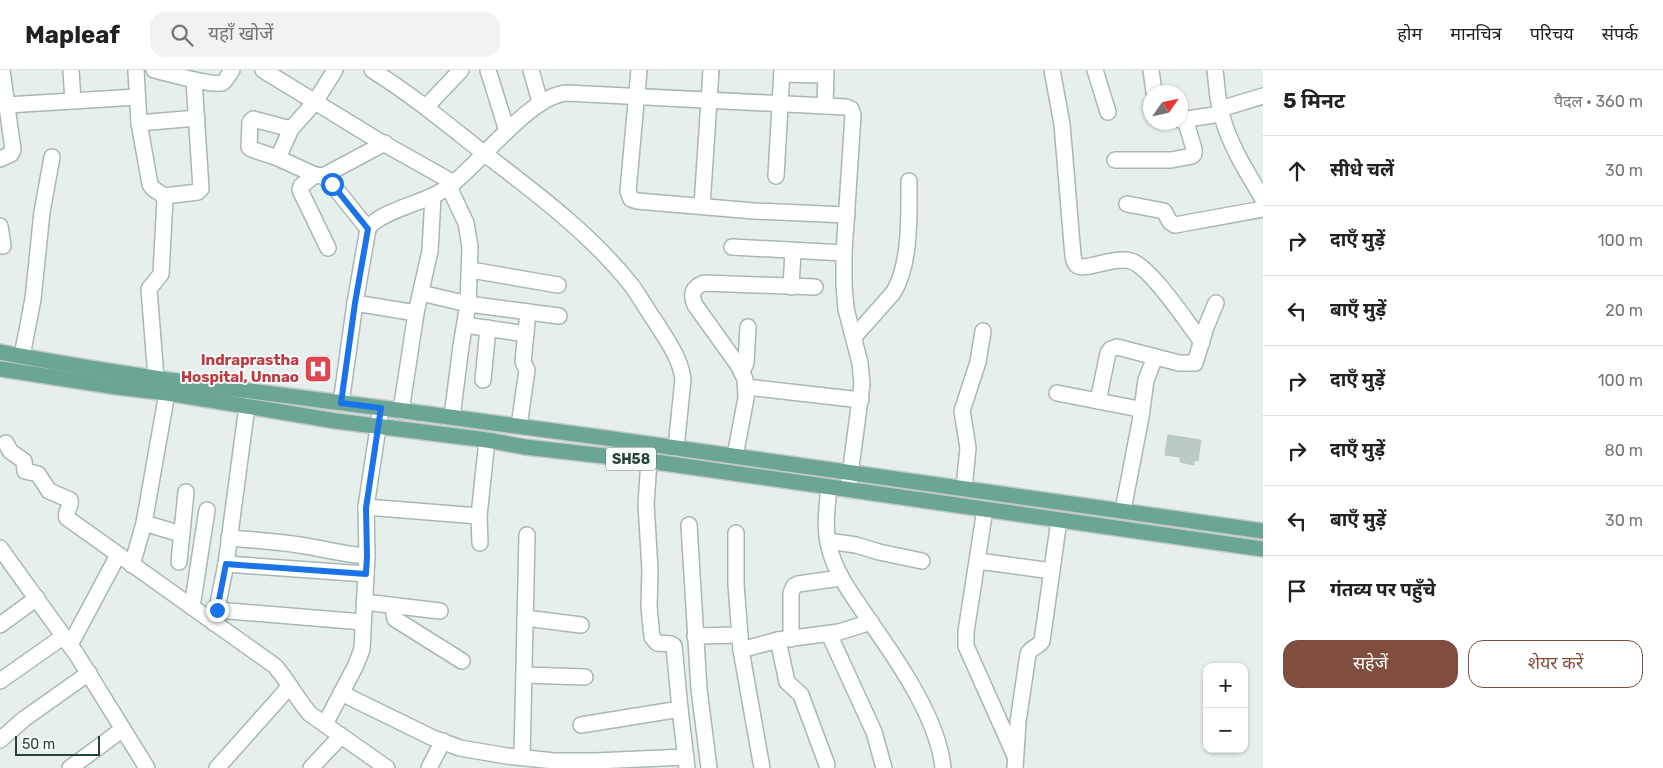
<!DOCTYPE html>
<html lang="hi">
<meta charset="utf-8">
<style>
body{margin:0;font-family:Rubik,"Noto Sans Devanagari",sans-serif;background:#f2f2f2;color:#202124}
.controls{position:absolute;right:15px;bottom:15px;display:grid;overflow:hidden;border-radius:10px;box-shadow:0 1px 4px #0004}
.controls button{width:45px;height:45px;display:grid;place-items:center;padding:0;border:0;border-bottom:1px solid #e0e0e0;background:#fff;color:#202124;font:25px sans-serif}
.compass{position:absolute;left:1143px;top:15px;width:45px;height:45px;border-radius:50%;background:#fff;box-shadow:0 1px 4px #0004;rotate:56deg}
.scale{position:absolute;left:15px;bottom:12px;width:85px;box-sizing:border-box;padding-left:5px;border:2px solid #24423a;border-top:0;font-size:14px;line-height:18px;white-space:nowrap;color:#24423a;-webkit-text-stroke:4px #f7fbf9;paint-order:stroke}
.stop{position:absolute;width:15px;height:15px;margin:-11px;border:4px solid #1a73e8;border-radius:50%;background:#fff}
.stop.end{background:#1a73e8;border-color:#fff;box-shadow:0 1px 5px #0008}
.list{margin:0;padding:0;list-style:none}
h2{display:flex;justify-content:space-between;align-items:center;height:65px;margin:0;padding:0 20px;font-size:21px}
h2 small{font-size:16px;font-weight:400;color:#757577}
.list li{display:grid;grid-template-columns:32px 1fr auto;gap:15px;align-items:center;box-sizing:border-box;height:70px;padding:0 20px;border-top:1px solid #e0e0e0}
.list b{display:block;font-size:19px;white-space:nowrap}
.list em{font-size:16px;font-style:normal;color:#757577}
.actions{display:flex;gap:10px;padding:15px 20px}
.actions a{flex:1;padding:11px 0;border:1px solid #7f4e3f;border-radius:15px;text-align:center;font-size:18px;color:#7f4e3f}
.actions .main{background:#7f4e3f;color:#fff}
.icon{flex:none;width:28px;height:28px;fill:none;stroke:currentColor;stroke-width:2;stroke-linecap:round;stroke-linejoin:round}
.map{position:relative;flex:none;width:1263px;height:698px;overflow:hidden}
header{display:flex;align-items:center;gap:30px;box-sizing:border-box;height:70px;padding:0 25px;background:#fff;border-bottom:1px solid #e0e0e0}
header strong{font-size:24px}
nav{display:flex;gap:28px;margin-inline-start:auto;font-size:18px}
.search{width:350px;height:45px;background:#f2f2f2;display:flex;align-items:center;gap:12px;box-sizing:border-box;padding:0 18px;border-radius:15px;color:#757577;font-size:19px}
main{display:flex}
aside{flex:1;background:#fff}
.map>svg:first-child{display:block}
</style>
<header>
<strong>Mapleaf</strong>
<div class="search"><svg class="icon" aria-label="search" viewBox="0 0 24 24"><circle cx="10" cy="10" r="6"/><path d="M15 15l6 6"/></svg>यहाँ खोजें</div>
<nav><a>होम</a><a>मानचित्र</a><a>परिचय</a><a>संपर्क</a></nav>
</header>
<main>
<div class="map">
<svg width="1263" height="698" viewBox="0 0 1263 698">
<rect width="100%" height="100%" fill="#e6efeb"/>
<g fill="#bbcac4" stroke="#b8c9c2">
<path d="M311 285 329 286 328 310 309 309Z"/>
<path d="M1168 365 1201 370 1198 391 1194 390V395L1180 392V387L1165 385Z"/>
</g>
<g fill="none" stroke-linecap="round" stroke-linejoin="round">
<g stroke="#a8b8b2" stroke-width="18">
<g id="minor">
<path d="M71 0 73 31"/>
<path d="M136 0 139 53 150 114C153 122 162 121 165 129L161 204 149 219 156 308"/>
<path d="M154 0C166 3 213 16 222 13 226 11 229 4 232 0"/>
<path d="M263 0 374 68 454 113"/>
<path d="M372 0C412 25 448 55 485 84 537 124 591 164 632 216 640 227 647 240 655 251 666 269 680 287 683 309L676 378"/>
<path d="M488 0 507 61"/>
<path d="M531 0 540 32"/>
<path d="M639 0 628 121 631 129 637 131 754 141 847 145"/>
<path d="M1052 0 1062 54 1073 186C1074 190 1074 194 1078 196 1088 200 1115 186 1131 191 1151 197 1188 254 1202 272"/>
<path d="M1095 0 1108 42"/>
<path d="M1151 0 1154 22"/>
<path d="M1215 0C1217 15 1217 31 1222 46 1230 76 1247 102 1263 129"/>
<path d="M782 4 826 5"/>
<path d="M7 35 137 27"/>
<path d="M825 36 826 0"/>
<path d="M426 37 461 0"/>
<path d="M1220 39 1263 26"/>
<path d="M1180 50 1221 44"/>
<path d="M139 53 197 48"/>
<path d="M291 59 253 49 250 52 249 77 251 79 278 88 315 105 323 106 332 114 368 159"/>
<path d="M278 88 291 59 315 32 335 0"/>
<path d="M0 89 11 84 13 80 2 0"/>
<path d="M1115 90H1171L1192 86 1194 84V79L1185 49"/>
<path d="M315 105 301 116 300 120 328 178"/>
<path d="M323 106 385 73"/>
<path d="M776 106 782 0"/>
<path d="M449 117 466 153 470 177 468 234 461 276 452 347"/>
<path d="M164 126 198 122 201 119 194 10"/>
<path d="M1127 134 1164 141 1170 152 1175 155 1263 139"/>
<path d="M702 136 711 0"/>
<path d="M0 156 3 176"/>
<path d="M732 177 844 183"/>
<path d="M471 200 558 215"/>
<path d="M791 217 793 181"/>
<path d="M421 223 468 234 559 246"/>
<path d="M355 233 416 243"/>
<path d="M465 255 526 264"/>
<path d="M854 267 893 223C911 195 909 144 909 111"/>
<path d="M22 286 33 229 42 142 52 87"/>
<path d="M742 302 746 293 748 257"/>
<path d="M483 310 488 258"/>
<path d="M746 317 861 330"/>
<path d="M1057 323 1134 338 1139 340 1141 345"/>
<path d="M1098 331 1108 283 1111 279 1117 277 1179 293H1195L1206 257 1216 233"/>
<path d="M341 333 355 233 368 159C376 144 416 134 432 126 439 123 446 119 452 114 482 91 531 25 567 23L846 37 851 39 853 45 844 183V215L846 239 860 293 862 314 848 420"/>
<path d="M401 341 416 243 430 181 433 126"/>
<path d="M519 356 527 300 523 292 528 242"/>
<path d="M6 373 10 381 24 391 25 401 38 404 49 421 70 430C72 437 64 442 67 448L275 596C288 611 297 629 310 644L387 698"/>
<path d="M735 386 746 328 745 309 738 295 695 235C690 224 693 217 704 213L815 217"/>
<path d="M649 391 646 434 650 500 649 537 652 567 657 573 671 574 674 576 680 639 687 698"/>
<path d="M829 417C827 437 824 458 829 477 836 505 853 526 869 550 897 590 938 648 943 698"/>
<path d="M964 418 968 378 962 341 978 292 983 261"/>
<path d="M366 437 479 446"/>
<path d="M985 439 966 562V576L1015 686"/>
<path d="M1123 440 1141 347 1146 310 1155 287"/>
<path d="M144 453 181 464"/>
<path d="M689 455 699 619 709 698"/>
<path d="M736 463V514L741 580 762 698"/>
<path d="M229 468C252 470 276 471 299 475 322 478 344 485 367 486"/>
<path d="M828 471 856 475 879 482 922 491"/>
<path d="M480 473 479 446 487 370"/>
<path d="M0 478 77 585 147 698"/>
<path d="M978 491 1052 501"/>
<path d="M179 492 186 422"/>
<path d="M226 494 366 504"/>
<path d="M132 495 144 453 167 323"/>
<path d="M364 532 440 541"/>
<path d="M396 536 394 544 395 549 462 591"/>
<path d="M192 537 207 440"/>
<path d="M217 540 363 552"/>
<path d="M525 548 581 555"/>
<path d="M214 553 226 494 247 336"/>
<path d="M0 555 37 528"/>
<path d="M829 564 874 662 884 698"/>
<path d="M695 566 740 565"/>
<path d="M791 569V523L794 516 798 514 840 508"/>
<path d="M778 570 787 612 801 625 827 695"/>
<path d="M70 575 118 485"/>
<path d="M741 580 778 570 839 562 871 552"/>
<path d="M524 605 585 607"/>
<path d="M0 611 64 566"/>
<path d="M341 623 433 668 460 678 507 686 554 691H595L686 687"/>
<path d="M325 654 356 595 362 579 367 486 366 437 381 338"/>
<path d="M581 655 680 639"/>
<path d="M0 670 24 649 89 603"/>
<path d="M522 687 527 465"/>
<path d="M70 698 123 659"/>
<path d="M217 698 290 616"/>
<path d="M311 698 341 666"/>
<path d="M429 698 443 671"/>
<path d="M1015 698 1018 652 1028 584C1031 577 1039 577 1042 571L1059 450"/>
</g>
</g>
<g stroke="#c2cac8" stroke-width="18">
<g id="major">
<path d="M0 282C151 311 304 327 457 348 726 384 995 421 1263 461"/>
<path d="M0 299 117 317 167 323 336 351 487 370 525 377 649 391 1263 479"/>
</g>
</g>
<use href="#minor" stroke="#fff" stroke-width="15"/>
<use href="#major" stroke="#6aa596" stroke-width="15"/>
</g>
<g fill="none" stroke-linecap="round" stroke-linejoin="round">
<path stroke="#1a73e8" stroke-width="6" d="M217 540 226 494 366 504 367 486 366 438 381 338 341 333 355 233 368 159 332 114"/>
</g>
<defs>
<g id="hospital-square" transform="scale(1.4375)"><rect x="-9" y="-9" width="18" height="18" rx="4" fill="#e0444e" stroke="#f7fbf9"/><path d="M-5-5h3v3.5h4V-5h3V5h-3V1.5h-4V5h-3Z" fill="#fff"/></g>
</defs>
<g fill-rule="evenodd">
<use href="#hospital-square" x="318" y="299"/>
</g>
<g text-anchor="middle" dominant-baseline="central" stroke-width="4" stroke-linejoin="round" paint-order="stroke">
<rect fill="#f7fbf9" stroke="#637a73" stroke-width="1" x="606" y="377.5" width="50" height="23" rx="4"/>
<g font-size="14" font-weight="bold" fill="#24423a">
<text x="631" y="389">SH58</text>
</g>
<g font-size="15" font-weight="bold" fill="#be3a42" stroke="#f7fbf9" text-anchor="end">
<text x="299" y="290">Indraprastha<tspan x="299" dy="17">Hospital, Unnao</tspan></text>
</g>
</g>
</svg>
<div class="controls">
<button>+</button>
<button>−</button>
</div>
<svg class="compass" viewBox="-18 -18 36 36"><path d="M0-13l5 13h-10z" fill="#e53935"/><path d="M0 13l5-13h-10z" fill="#757577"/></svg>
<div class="scale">50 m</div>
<div class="stop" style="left:332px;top:114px"></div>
<div class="stop end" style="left:217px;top:540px"></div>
</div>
<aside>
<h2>5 मिनट<small>पैदल · 360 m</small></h2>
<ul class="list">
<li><svg class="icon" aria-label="ahead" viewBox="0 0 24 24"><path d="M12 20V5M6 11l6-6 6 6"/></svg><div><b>सीधे चलें</b></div><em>30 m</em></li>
<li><svg class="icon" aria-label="right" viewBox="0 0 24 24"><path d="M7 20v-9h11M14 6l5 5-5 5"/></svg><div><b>दाएँ मुड़ें</b></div><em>100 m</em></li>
<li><svg class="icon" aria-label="left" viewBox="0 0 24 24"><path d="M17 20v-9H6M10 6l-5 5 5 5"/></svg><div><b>बाएँ मुड़ें</b></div><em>20 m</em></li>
<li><svg class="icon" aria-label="right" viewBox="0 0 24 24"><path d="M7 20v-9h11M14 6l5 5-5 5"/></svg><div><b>दाएँ मुड़ें</b></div><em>100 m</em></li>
<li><svg class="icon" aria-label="right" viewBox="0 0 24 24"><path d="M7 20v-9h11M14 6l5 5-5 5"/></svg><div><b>दाएँ मुड़ें</b></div><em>80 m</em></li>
<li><svg class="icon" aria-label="left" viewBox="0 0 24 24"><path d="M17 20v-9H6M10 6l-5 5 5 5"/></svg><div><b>बाएँ मुड़ें</b></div><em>30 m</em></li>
<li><svg class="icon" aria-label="arrive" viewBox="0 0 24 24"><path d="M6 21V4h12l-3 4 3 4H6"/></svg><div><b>गंतव्य पर पहुँचे</b></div></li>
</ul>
<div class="actions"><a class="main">सहेजें</a><a>शेयर करें</a></div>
</aside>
</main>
